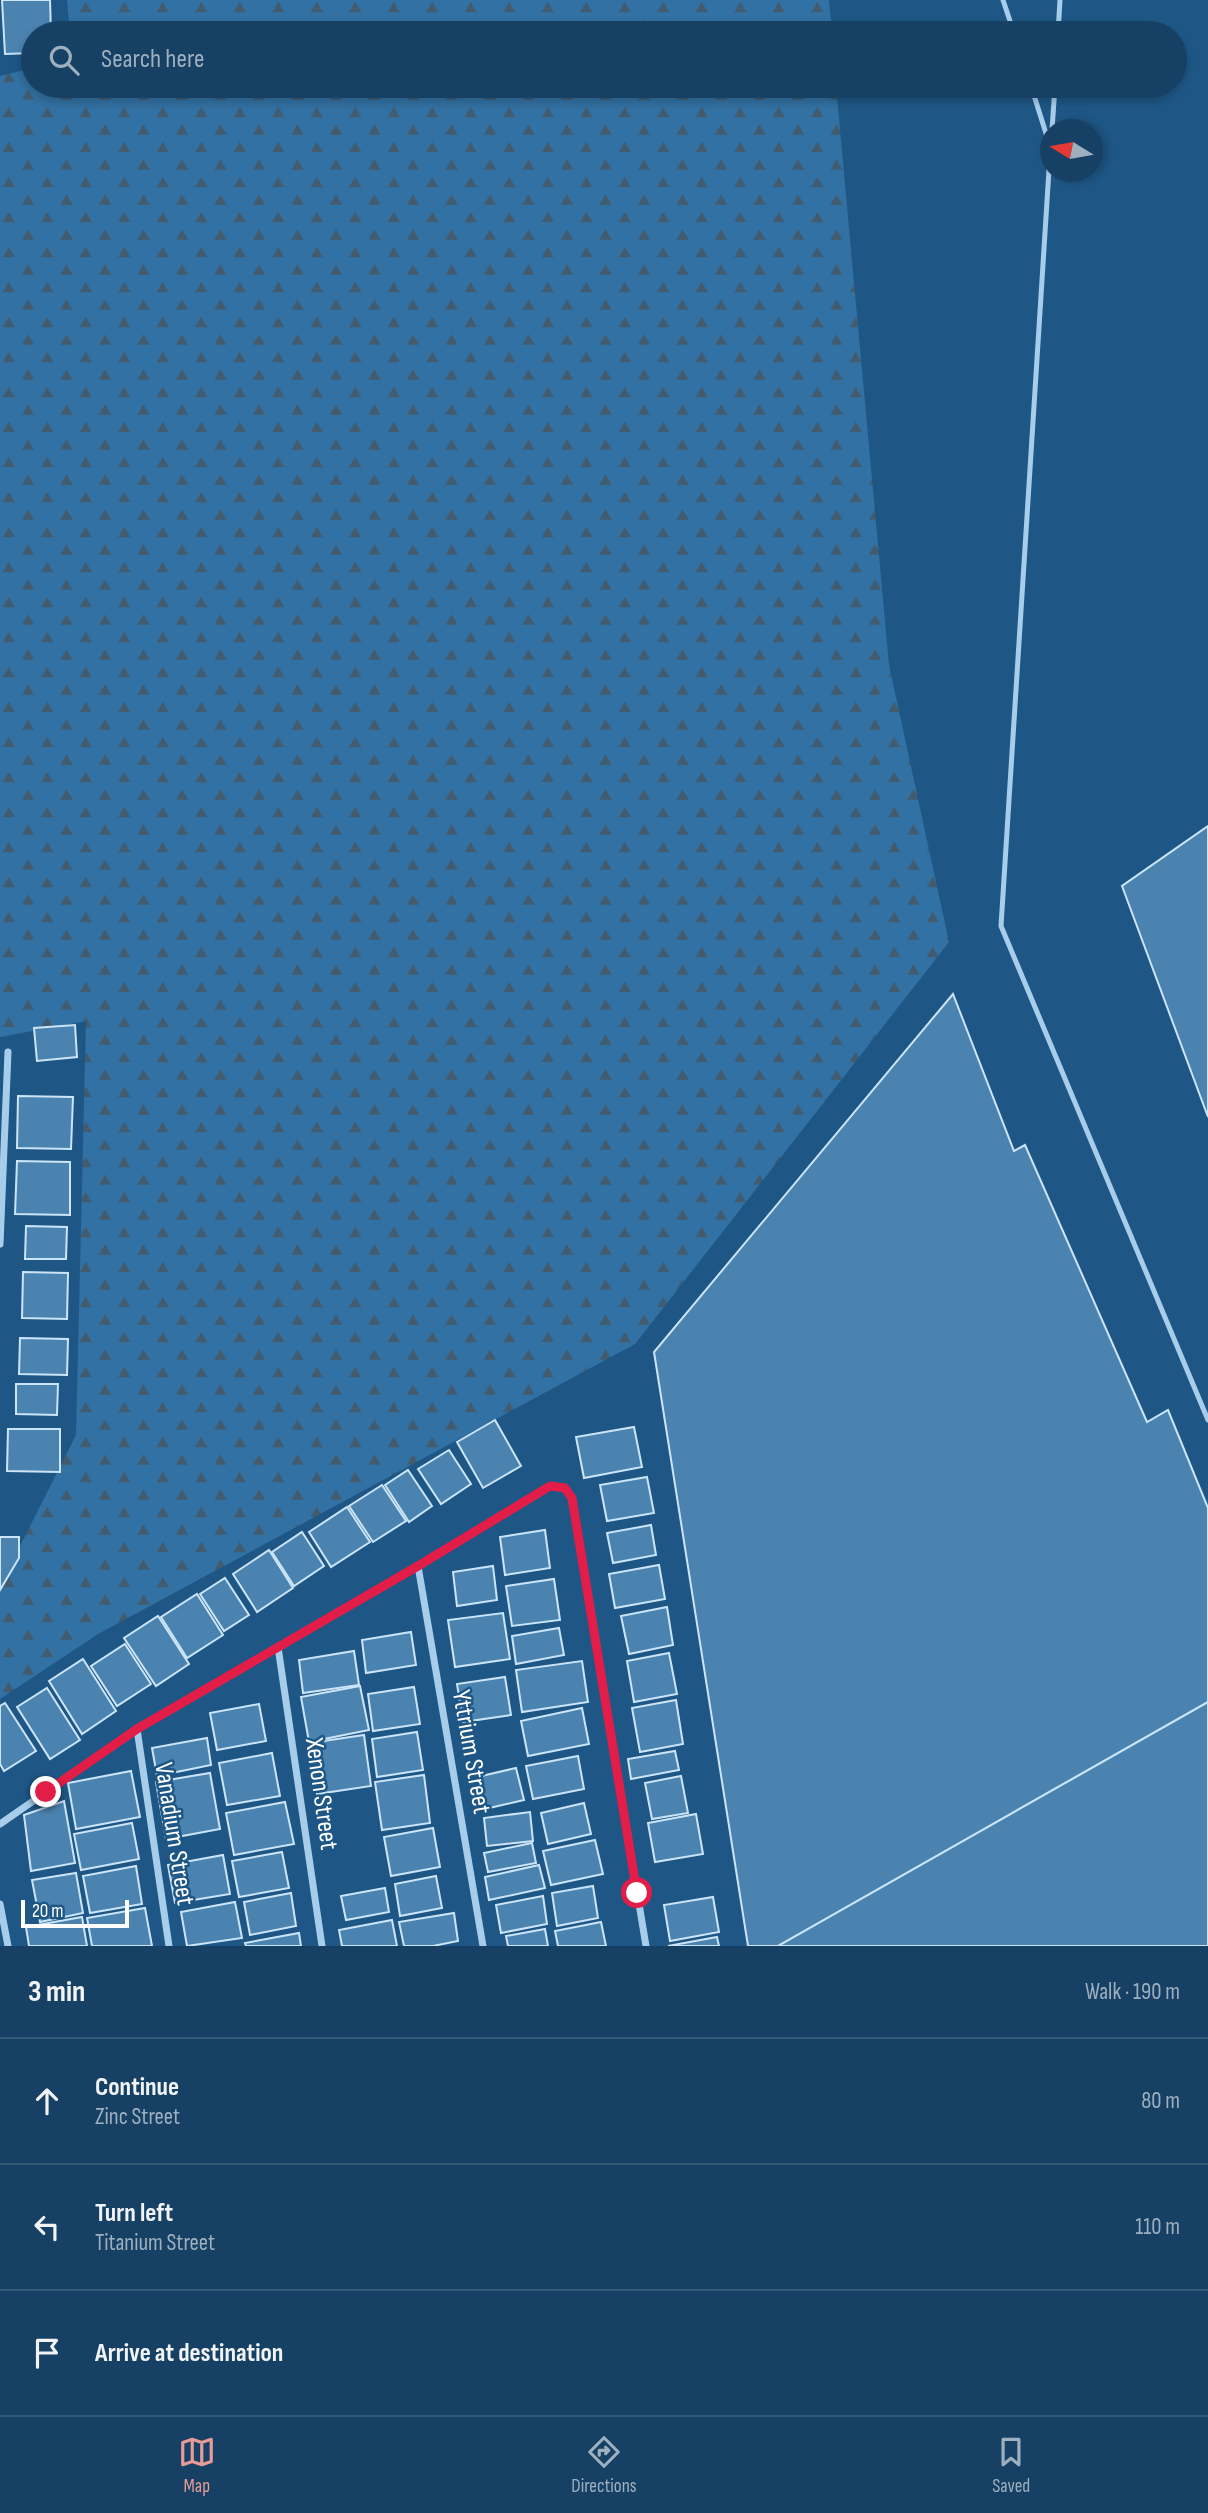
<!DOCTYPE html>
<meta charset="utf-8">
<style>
body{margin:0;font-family:"Sofia Sans Condensed",sans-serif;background:#1f486a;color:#f1f3f6}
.compass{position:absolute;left:1040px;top:119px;width:63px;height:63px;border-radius:50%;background:#164164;box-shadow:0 4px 10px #0003;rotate:281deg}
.scale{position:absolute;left:21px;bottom:18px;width:108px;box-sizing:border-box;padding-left:7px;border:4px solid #fff;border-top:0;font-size:19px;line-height:24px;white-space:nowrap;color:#fff;-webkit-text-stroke:5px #1e5786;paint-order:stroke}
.stop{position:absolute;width:21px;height:21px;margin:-16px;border:5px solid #e11d48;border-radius:50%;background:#fff}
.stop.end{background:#e11d48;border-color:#fff;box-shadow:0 2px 7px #0008}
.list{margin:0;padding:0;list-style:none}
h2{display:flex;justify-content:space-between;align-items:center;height:91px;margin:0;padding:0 28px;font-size:30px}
h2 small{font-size:23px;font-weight:400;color:#9eafbf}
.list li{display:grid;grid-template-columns:46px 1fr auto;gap:21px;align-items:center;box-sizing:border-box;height:126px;padding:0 28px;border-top:2px solid #355a78}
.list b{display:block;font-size:26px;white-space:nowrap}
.list p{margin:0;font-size:23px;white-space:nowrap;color:#9eafbf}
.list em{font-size:23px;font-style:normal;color:#9eafbf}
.icon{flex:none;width:38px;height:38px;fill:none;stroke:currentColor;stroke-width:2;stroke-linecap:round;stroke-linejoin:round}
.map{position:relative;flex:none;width:1208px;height:1946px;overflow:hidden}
.search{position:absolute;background:#164164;box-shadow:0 4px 10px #0003;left:21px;right:21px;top:21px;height:77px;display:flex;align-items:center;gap:18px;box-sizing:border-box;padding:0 24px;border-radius:38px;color:#9eafbf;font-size:26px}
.sheet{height:469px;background:#164164}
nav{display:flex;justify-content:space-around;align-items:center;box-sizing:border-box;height:98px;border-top:2px solid #355a78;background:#164164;font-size:19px;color:#9eafbf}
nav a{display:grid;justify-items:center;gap:4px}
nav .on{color:#e69b98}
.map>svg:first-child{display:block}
</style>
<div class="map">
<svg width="1208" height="1946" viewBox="0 0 1208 1946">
<defs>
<pattern id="forest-firs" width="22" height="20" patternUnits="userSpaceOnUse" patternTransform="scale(1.75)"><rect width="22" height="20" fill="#3271a3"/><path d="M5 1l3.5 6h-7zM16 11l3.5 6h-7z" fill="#425b6f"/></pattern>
</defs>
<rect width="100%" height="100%" fill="#1e5786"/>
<g fill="url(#forest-firs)">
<path d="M67 0H829L832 33H70Z"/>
<path d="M33 68V86H836L889 665 949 942 635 1344 98 1634 0 1699V1586L76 1435 86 1021 0 1037V76Z"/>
</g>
<g fill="#4b83b0" stroke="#cbe4f8" stroke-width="2">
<path d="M2 0H50L51 33H33V53L5 54Z"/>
<path d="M1208 826V1117L1122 886Z"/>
<path d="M953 994 1014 1151 1025 1145 1147 1422 1168 1410 1208 1508V1702L778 1946H748L654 1352Z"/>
<path d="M75 1025 77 1057 37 1061 34 1028Z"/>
<path d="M18 1096 73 1097 71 1149 17 1148Z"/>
<path d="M17 1161 70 1162V1215L15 1214Z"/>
<path d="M26 1226 67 1227 66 1259H25Z"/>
<path d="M23 1272 68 1273 67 1319 22 1318Z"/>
<path d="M20 1338 68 1339 67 1375 19 1374Z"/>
<path d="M16 1384H58L57 1415 16 1414Z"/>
<path d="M495 1420 521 1466 483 1488 457 1442Z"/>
<path d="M634 1427 642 1467 584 1478 576 1437Z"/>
<path d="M8 1429H60V1472L7 1471Z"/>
<path d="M449 1450 471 1484 441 1504 418 1469Z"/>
<path d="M408 1470 432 1506 409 1522 385 1485Z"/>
<path d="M647 1477 654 1513 607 1521 600 1485Z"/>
<path d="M382 1485 406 1521 373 1542 349 1506Z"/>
<path d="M347 1507 370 1542 331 1567 309 1532Z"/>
<path d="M651 1525 656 1555 613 1563 607 1533Z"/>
<path d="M545 1530 550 1568 505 1575 500 1537Z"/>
<path d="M302 1532 324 1566 294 1586 272 1552Z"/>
<path d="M0 1537H19V1558L0 1590Z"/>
<path d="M269 1550 293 1588 257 1612 233 1574Z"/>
<path d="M659 1565 665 1599 615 1608 609 1574Z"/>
<path d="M493 1566 497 1600 457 1606 453 1572Z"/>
<path d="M225 1578 249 1615 224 1631 200 1594Z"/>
<path d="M554 1579 560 1620 512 1626 506 1586Z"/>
<path d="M197 1594 223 1635 187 1658 161 1617Z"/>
<path d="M667 1607 673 1645 629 1654 621 1616Z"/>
<path d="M503 1613 510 1659 455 1667 448 1620Z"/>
<path d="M158 1616 189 1664 156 1686 124 1638Z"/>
<path d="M559 1628 564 1655 516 1664 512 1636Z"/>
<path d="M411 1632 416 1665 366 1673 362 1640Z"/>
<path d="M125 1644 151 1684 117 1706 91 1666Z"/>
<path d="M354 1651 359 1685 303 1693 299 1660Z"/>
<path d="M669 1653 677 1694 634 1702 627 1661Z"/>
<path d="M83 1659 116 1711 82 1734 49 1681Z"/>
<path d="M582 1661 588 1702 522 1712 516 1670Z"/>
<path d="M505 1677 511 1715 463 1722 457 1684Z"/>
<path d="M360 1686 369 1730 309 1742 301 1697Z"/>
<path d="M414 1687 420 1724 373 1731 368 1694Z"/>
<path d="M47 1688 80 1740 50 1759 17 1707Z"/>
<path d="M676 1700 683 1744 640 1752 632 1708Z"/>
<path d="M1208 1702V1946H778Z"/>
<path d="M5 1703 36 1751 4 1771 0 1764V1706Z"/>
<path d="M259 1704 266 1741 217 1750 210 1713Z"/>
<path d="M582 1708 589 1744 528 1756 521 1721Z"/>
<path d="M417 1732 423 1770 377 1777 372 1739Z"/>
<path d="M364 1735 371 1786 317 1794 310 1743Z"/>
<path d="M207 1738 211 1765 157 1776 152 1748Z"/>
<path d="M675 1751 679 1770 631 1779 628 1759Z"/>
<path d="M272 1753 280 1796 227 1805 219 1763Z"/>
<path d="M578 1756 584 1789 533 1799 526 1766Z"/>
<path d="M516 1768 524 1800 485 1809 477 1777Z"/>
<path d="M131 1771 140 1817 76 1829 68 1783Z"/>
<path d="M210 1773 220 1829 166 1839 156 1782Z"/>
<path d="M424 1775 430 1823 382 1830 375 1782Z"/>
<path d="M681 1776 688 1813 652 1819 645 1783Z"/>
<path d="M64 1801 75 1863 31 1871 24 1815Z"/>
<path d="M285 1802 294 1844 234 1855 226 1813Z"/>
<path d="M584 1803 591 1834 548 1844 541 1813Z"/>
<path d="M530 1812 533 1841 487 1846 484 1818Z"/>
<path d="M696 1814 703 1854 655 1862 648 1823Z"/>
<path d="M132 1823 139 1859 81 1870 74 1834Z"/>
<path d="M433 1828 440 1867 391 1876 384 1837Z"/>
<path d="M595 1840 603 1874 551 1885 543 1851Z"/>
<path d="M532 1843 536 1863 488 1872 484 1853Z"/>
<path d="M282 1852 289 1888 239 1897 232 1861Z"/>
<path d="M223 1855 230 1894 175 1903 168 1865Z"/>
<path d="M539 1865 545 1888 489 1900 485 1877Z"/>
<path d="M136 1866 142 1904 90 1913 83 1876Z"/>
<path d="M76 1873 83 1913 40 1922 32 1880Z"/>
<path d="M436 1876 442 1908 400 1916 395 1884Z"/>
<path d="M593 1886 598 1918 557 1926 552 1893Z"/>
<path d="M385 1888 389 1912 346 1920 341 1896Z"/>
<path d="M291 1893 296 1926 250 1935 244 1902Z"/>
<path d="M543 1896 547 1924 501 1933 496 1905Z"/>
<path d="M713 1897 719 1932 670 1941 664 1905Z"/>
<path d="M235 1902 242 1938 187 1946 181 1912Z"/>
<path d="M145 1908 152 1946H92L87 1918Z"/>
<path d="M454 1913 458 1941 433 1946H404L399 1922Z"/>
<path d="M82 1917 87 1946H29L26 1927Z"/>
<path d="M392 1920 397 1946H342L339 1930Z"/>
<path d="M601 1922 606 1946H558L555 1931Z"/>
<path d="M545 1929 548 1946H508L506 1936Z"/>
<path d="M299 1933 301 1946H246L245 1943Z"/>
<path d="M717 1937 719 1946H668Z"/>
</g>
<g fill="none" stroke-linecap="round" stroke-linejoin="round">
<g stroke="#a7cdea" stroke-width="5">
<path d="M1003 0 1014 33"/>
<path d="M1058 33 1060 0"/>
<path d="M1031 86 1050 146"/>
<path d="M1052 130 1055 86"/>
<path d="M1050 154 1001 926 1208 1420"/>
</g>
<g stroke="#a7cdea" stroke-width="7">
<path d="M0 1244 8 1052"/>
<path d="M418 1566 483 1946"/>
<path d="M278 1647 322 1946"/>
<path d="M137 1729 169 1946"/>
<path d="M0 1824 137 1729 418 1566 550 1486 565 1488 572 1498 646 1946"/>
<path d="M0 1904 8 1946"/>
</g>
</g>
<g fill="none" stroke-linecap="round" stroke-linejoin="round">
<path stroke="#e11d48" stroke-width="9" d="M46 1792 137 1729 418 1566 550 1486 565 1488 572 1498 637 1893"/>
</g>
<g text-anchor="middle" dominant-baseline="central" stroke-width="5" stroke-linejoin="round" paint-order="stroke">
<g font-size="26" fill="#fff" stroke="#1e5786">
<text transform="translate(471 1752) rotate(80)">Yttrium Street</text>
<text transform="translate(321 1794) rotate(82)">Xenon Street</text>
<text transform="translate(174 1834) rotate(81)">Vanadium Street</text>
</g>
</g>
</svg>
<svg class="compass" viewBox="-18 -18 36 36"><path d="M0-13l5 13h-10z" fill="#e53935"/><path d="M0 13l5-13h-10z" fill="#9eafbf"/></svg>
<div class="scale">20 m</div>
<div class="stop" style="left:637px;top:1893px"></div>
<div class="stop end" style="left:46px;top:1792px"></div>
<div class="search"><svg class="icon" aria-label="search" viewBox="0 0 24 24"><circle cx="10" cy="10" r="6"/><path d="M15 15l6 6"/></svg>Search here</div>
</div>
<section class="sheet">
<h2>3 min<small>Walk · 190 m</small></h2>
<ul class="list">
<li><svg class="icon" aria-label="ahead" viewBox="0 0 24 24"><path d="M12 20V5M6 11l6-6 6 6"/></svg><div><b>Continue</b><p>Zinc Street</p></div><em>80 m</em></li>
<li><svg class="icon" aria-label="left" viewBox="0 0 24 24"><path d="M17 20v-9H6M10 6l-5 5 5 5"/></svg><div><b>Turn left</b><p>Titanium Street</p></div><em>110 m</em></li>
<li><svg class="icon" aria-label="arrive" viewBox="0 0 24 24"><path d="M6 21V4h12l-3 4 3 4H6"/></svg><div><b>Arrive at destination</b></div></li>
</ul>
</section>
<nav>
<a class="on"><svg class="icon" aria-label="map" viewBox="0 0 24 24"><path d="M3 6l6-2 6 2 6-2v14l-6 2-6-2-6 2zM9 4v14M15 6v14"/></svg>Map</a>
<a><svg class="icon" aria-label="directions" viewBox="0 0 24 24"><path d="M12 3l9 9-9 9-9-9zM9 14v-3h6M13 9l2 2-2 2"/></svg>Directions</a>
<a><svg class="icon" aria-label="saved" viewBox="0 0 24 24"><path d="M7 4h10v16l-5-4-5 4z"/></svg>Saved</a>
</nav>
